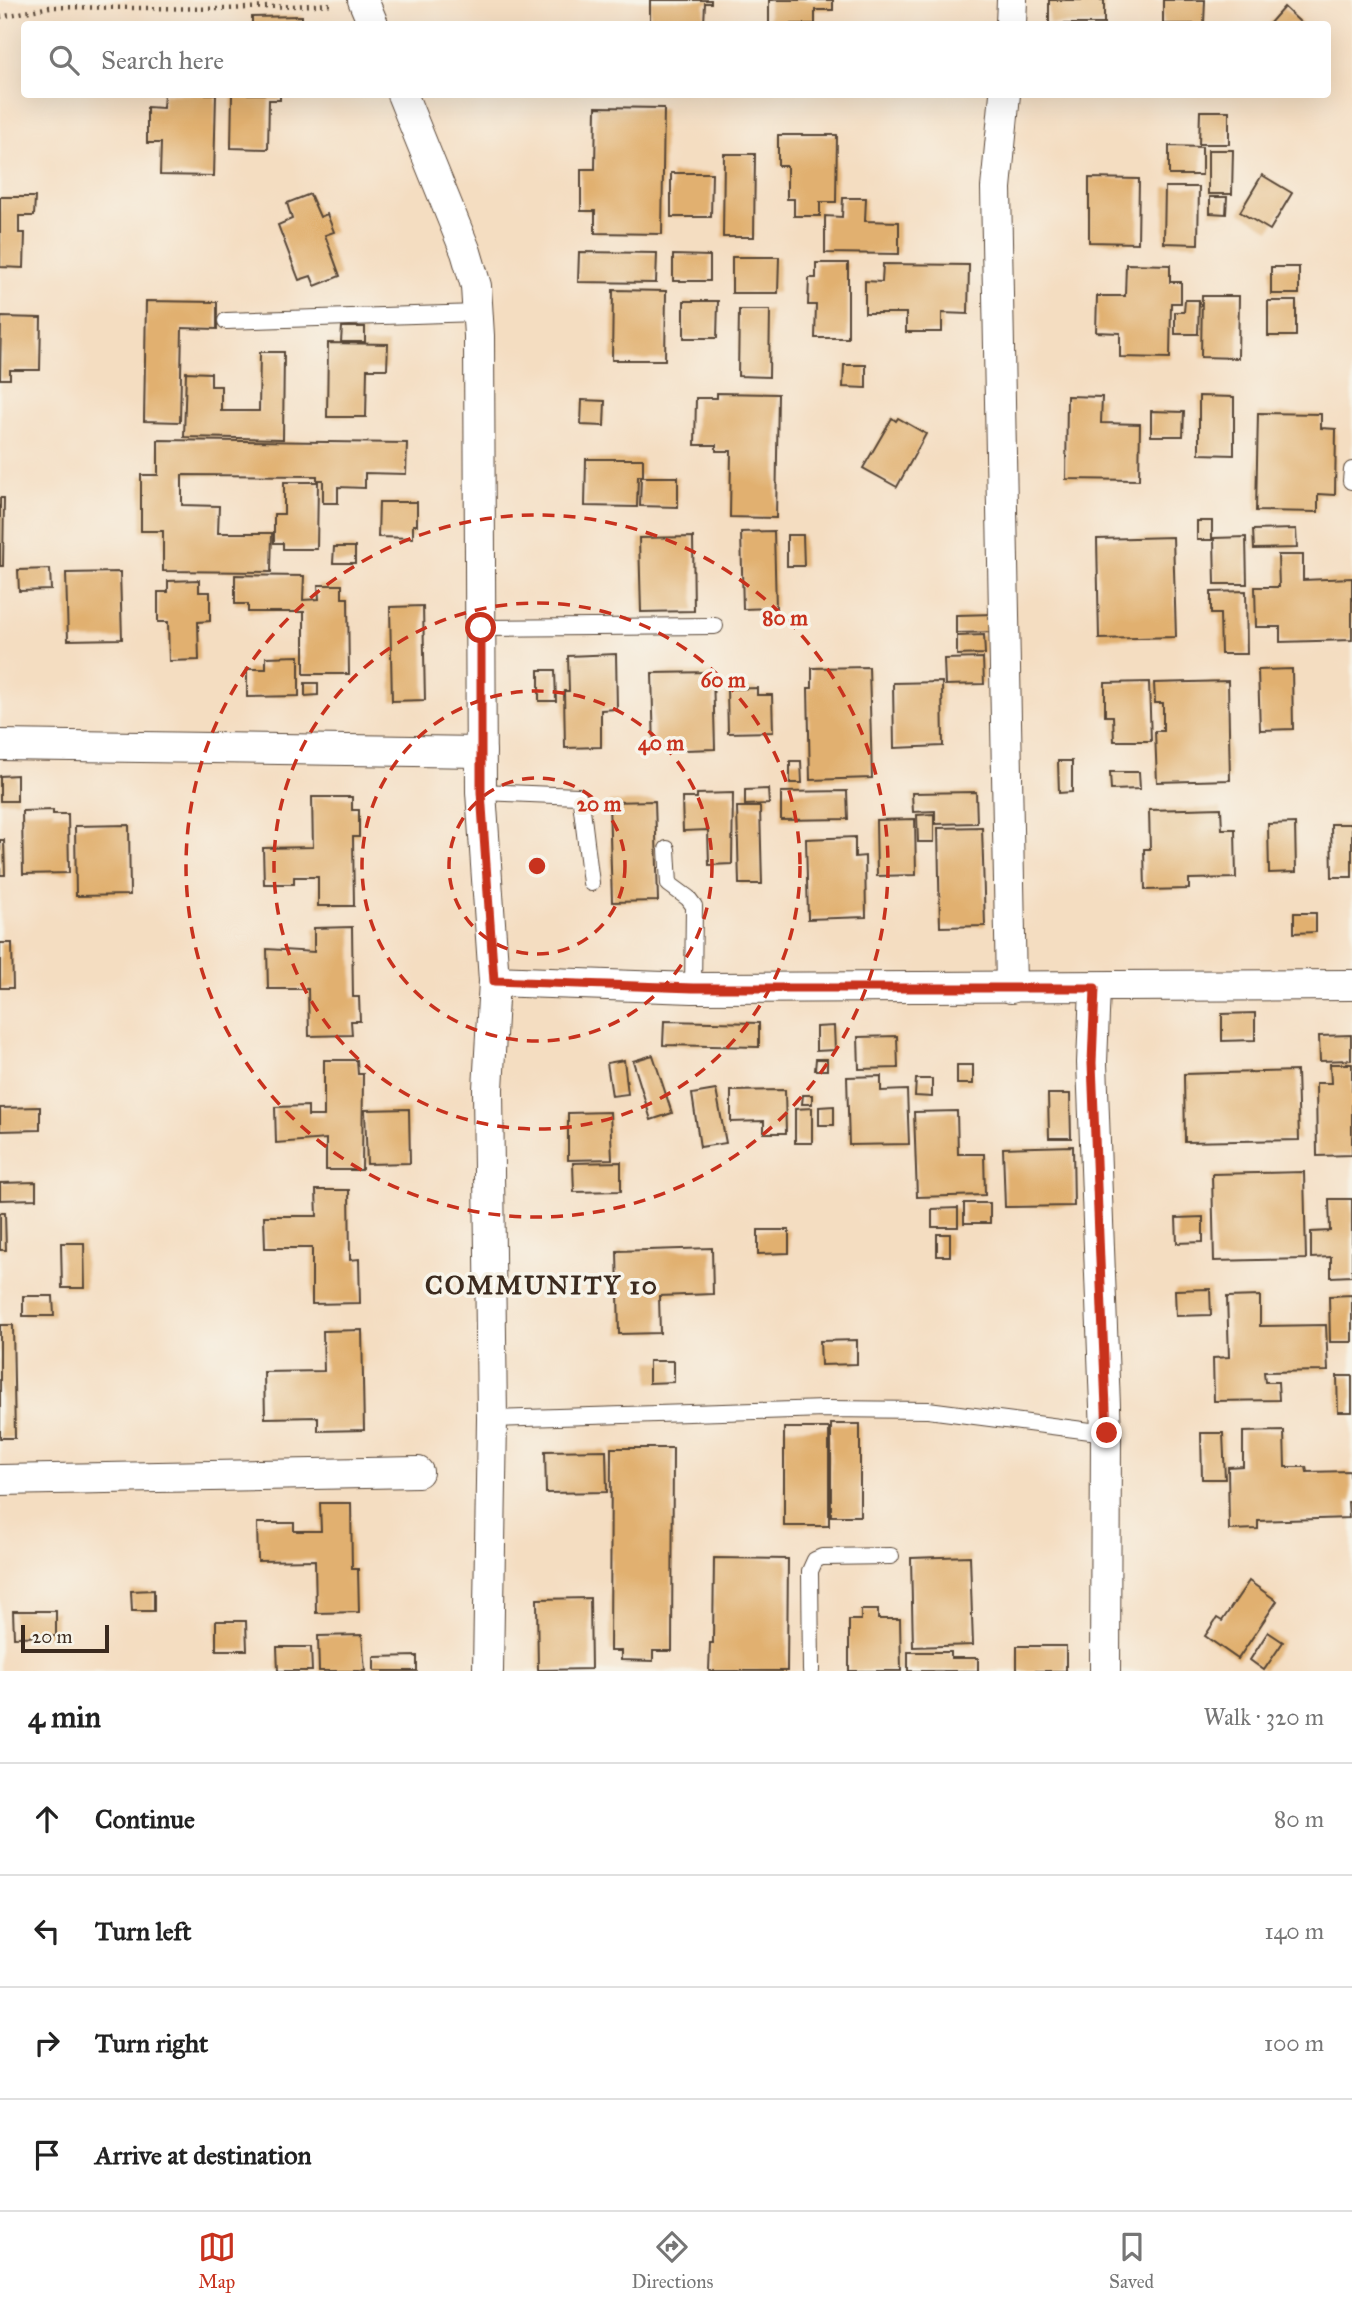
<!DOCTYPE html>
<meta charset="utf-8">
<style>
body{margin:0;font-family:"IM FELL Great Primer",serif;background:#f2f2f2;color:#222}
.scale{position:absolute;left:21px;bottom:18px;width:88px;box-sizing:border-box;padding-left:7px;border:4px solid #3b2a1e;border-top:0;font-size:19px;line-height:24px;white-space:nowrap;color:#3b2a1e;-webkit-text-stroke:5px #f7f3e8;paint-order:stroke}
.stop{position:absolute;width:21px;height:21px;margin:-16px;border:5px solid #c8321e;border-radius:50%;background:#fff}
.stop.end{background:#c8321e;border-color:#fff;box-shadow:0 2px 7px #0008}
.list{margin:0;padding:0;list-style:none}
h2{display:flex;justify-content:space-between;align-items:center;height:91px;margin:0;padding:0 28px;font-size:30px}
h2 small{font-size:23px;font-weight:400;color:#767676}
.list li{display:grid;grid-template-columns:46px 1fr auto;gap:21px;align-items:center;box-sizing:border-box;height:112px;padding:0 28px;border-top:2px solid #e0e0e0}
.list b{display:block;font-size:26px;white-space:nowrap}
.list em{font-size:23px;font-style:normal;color:#767676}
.icon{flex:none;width:38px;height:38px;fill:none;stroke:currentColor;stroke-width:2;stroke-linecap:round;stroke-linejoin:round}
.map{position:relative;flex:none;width:1352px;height:1671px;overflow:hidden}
.search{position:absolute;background:#fff;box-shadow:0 7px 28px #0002;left:21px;right:21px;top:21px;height:77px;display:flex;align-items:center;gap:18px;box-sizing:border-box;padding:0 24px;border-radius:7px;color:#767676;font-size:26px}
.sheet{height:539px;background:#fff}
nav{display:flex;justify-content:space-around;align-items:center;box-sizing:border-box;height:98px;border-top:2px solid #e0e0e0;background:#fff;font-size:19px;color:#767676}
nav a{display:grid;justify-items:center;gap:4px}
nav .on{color:#c8321e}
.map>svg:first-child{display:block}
</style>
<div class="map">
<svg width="1352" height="1671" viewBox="0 0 1352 1671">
<rect width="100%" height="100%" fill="#f7f3e8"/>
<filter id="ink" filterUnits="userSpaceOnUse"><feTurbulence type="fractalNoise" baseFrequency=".0143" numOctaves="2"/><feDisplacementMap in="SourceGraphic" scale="14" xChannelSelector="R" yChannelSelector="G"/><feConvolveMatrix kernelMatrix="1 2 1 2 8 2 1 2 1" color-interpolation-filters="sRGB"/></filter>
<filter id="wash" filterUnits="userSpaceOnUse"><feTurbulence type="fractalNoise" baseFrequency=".00686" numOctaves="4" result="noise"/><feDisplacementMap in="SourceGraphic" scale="28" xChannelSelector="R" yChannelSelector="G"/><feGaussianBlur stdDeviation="1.57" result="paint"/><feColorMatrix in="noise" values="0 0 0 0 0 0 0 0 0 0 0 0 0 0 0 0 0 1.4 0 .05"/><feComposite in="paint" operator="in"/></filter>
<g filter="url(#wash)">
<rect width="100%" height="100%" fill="#f4ddc1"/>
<g id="blocks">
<g fill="#e1b070">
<path d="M650 0H711V3H705L704 24H650Z"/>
<path d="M769 0H833V10H815V24H769Z"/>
<rect x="1049" y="0" width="55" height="24"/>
<path d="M1163 0H1205L1204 24H1163Z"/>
<path d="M1284 7 1302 24H1269Z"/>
<path d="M302 16V24H252V17Z"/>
<path d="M164 94H216L214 176 160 175 161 143H147V107L163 108Z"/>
<path d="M232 94H280V100H269L268 149 231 148Z"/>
<path d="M596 107 664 108 662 234 595 233V211H581V169H595Z"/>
<path d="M1200 111H1229V144H1199Z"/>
<path d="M778 135H837L836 202H820V216H794V199H787V166H778Z"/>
<path d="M1169 146 1202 147V175H1169Z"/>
<path d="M1208 150H1233L1232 194H1208Z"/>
<path d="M724 154H755L754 237H723Z"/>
<path d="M671 173H712L711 217H671Z"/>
<path d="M1262 175 1292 193 1270 230 1240 212Z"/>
<path d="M1089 178 1139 179 1138 243 1089 242Z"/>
<path d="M1165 187H1199L1198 244 1164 243Z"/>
<path d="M310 194 320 217 327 214 334 232 325 235 340 276 315 286 311 276 299 280 278 225 292 219 287 203Z"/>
<path d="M0 197H35L34 216H19V233H25L24 268 0 267Z"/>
<path d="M1210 197H1227L1226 214 1210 213Z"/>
<path d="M843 198H866L865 221 899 222V254L825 253V216L842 217Z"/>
<path d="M579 252 657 253 656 283 578 282Z"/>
<path d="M673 255 710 256V281H673Z"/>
<path d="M732 257H779L778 293H732Z"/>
<path d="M816 263H848V338H815L816 305H808L809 278H816Z"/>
<path d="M883 264 969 265 968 314 942 313V332H906V313H865V281L882 282Z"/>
<path d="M1126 264 1170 265V282H1181V303H1171L1170 358 1120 357V333L1096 332 1097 296H1125Z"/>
<rect x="1271" y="267" width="28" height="27"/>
<path d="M613 290 666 291 665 360H612Z"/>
<path d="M1202 296H1239L1238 358 1201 357Z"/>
<path d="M1185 300H1199L1198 334H1175V312H1184Z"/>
<path d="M146 301 217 302V329L182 328 180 422 144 421Z"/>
<path d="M684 301H718L717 338H684Z"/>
<rect x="1268" y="301" width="28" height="35"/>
<path d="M739 310H770L769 377 738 376Z"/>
<path d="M1 317 41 318 40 370H10V379H0Z"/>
<path d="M342 327H365V342H341Z"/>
<path d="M328 343 388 344 387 369H367L366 417H327Z"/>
<path d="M260 352H284L283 439 184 437 186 372 211 373V386H221V411H259Z"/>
<path d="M844 365H866V388L843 387Z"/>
<path d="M717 393 778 394 776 518 730 517 731 451H716V445H695L696 398H717Z"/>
<path d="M1067 396 1102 397 1101 423 1140 424 1139 480 1066 479Z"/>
<path d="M1199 396 1234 397V455L1199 454Z"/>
<path d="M582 400 605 401 604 426 581 425Z"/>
<path d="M1151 411 1184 412 1183 436H1151Z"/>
<path d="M1258 413 1321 414V428L1336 429 1335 495 1318 494V512L1256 511Z"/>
<path d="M892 418 896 421 898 418 926 434 897 487 863 468Z"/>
<path d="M158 440 407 443 406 474 365 473V488L338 487V503H323V480H317V476L182 475V505L219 506 218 533H272L271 572 163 571V531H141V475H158Z"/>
<path d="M586 459H643V476H638L637 507 585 506Z"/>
<path d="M641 477H678V507L640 506Z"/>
<path d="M284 482H318L317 549H283V543H274V514H284Z"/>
<path d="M0 498H4L3 566H0Z"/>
<path d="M379 502H417V525H413V538L378 537Z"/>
<rect x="1197" y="521" width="15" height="19"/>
<path d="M1296 529 1297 548 1254 549 1253 530Z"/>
<path d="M774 531 776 608 743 609 741 532Z"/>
<path d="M787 535H803L804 566H787Z"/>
<path d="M693 537 694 611 641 612 639 538Z"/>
<path d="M1173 537 1176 637 1099 639 1097 539Z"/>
<path d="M1246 537 1247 584H1215L1214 538Z"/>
<path d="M334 547H355V563H333Z"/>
<path d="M1278 555H1303V580L1352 578V640L1280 642V627H1256L1255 587H1279Z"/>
<path d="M50 569 51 590 19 591 18 570Z"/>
<path d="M120 572 122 639 68 640 66 573Z"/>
<path d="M235 575 304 576 303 600 319 599 318 585H342V598H348L349 674H304V612H248V604H235Z"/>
<path d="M199 580V592H210V621L198 622 199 660 169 661 168 622H158V592H168V581Z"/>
<path d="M1246 591 1247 654H1221L1220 614H1211V592Z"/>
<path d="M423 606 425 700 392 701 390 607Z"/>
<path d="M995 614 996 632 956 633V615Z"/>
<path d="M984 635 985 654 957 655V636Z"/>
<path d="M616 654 617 709 601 710V747L565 748 564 691H569L568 656Z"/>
<path d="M299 656V696L247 697V669H266V657Z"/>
<path d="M983 658 984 684 945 685 944 659Z"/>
<path d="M869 667 872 778 810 780 808 688H812V668Z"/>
<path d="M1292 669 1293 729 1260 730 1258 670Z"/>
<path d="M539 670H555L556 701H539Z"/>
<path d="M713 672 715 749 654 751 652 673Z"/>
<path d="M1228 681 1230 780 1157 782 1155 731H1163V703H1155L1154 683Z"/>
<path d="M942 682 943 746 894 748 893 683Z"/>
<path d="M1149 682 1151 741H1114L1113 716H1105V683Z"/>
<path d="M305 683H318V695L305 696Z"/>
<path d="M757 688V695H772L773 732 728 733 727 689Z"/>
<path d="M790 761H801L802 783H790Z"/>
<path d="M1058 761H1072V792L1059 793Z"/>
<path d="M1110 772H1139L1140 789 1111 790Z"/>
<path d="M17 775V801H0V776Z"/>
<path d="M768 789 769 804 745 805V790Z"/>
<path d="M847 791 848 819 781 820V792Z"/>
<path d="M976 792 977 823 935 824V811L913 812 912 793Z"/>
<path d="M733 793 732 864 709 865 708 830 683 831 682 798H697V794Z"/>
<path d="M312 797H352V810H359V837H353L354 906H318V877H294V884H264L263 848 313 847Z"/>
<path d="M655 801 658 901 612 902 609 802Z"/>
<path d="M737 807H760L762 884H739Z"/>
<path d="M1221 808 1222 829H1235L1236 878 1189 879V889L1145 890 1144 849H1150L1149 810Z"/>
<path d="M53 810V814H68L69 873 23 874 22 811Z"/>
<path d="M934 814V842H918L917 815Z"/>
<path d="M915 819 916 875 877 876 876 820Z"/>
<path d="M1295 823 1296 872 1269 873 1268 824Z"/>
<path d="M1331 824H1352V877H1332Z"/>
<path d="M129 825 130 895 76 896 75 826Z"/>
<path d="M982 827 985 926 940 927 938 828Z"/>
<path d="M855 837V857L865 856 866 917 808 919 806 839Z"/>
<path d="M0 840H4L5 875H0Z"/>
<path d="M1294 913H1316V932L1294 933Z"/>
<path d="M352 927 353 997H359L360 1021H351L352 1035 309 1036 308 989H268L267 949 314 952V928Z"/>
<path d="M0 943H12L13 988H0Z"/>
<path d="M1255 1013V1040L1222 1041V1014Z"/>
<path d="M664 1021 759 1023V1047L663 1045Z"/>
<path d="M834 1026 835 1050 816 1051V1027Z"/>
<path d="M1351 1035V1060L1320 1061 1319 1036Z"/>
<path d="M897 1036 898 1068 859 1069 858 1037Z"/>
<path d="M653 1055 672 1113 651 1120 633 1061Z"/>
<path d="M816 1059H827V1070H815Z"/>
<path d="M324 1060H357L358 1074H363L362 1170H326V1139L276 1143 275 1107 308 1106V1116H324Z"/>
<path d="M624 1060 628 1094 612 1096 607 1063Z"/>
<path d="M1330 1064H1352V1155L1317 1156 1316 1083H1331Z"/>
<rect x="957" y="1065" width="16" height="19"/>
<path d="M1297 1071 1299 1140 1185 1142 1184 1074Z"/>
<path d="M881 1076V1091L907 1090 909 1144 849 1145 847 1077Z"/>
<path d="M916 1079H932V1097L915 1096Z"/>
<path d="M716 1090 726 1143 700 1147 692 1094Z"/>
<path d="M785 1090 786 1133H764V1121L731 1122V1091Z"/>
<path d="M1048 1094H1070L1071 1138H1049Z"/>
<path d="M803 1095H812V1104H802Z"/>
<path d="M834 1106V1125H819V1107Z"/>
<path d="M40 1107V1130L0 1131V1108Z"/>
<path d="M812 1108V1143H795V1109Z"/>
<path d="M409 1109 410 1163 367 1164 365 1110Z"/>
<path d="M957 1111 958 1154H984L985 1195 917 1197 914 1112Z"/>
<path d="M610 1112 612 1159 568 1160V1113Z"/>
<path d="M1073 1146 1074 1206 1005 1207 1003 1148Z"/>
<path d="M621 1162V1191L574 1192 573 1163Z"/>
<path d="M1304 1172 1306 1259 1214 1261 1212 1174Z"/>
<path d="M36 1182V1199L0 1200V1183Z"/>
<path d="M316 1190H349L350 1260 359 1259 360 1303 312 1304V1248H265L264 1216H317Z"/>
<path d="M1329 1199H1352V1276L1331 1277V1257L1311 1258V1232L1330 1231Z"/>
<rect x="964" y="1203" width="26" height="20"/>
<path d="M958 1208V1227H932V1209Z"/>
<path d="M0 1213H5L6 1250H0Z"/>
<path d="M1203 1217V1242L1177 1243 1176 1218Z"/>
<path d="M758 1230H789V1253L758 1254Z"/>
<rect x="937" y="1234" width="13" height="22"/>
<path d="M61 1243H84L85 1288H62Z"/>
<path d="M712 1248 713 1294 659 1296 660 1333 619 1334 617 1251Z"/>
<path d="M1210 1289 1211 1315 1176 1316 1175 1290Z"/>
<path d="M1352 1295V1342H1330L1329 1296Z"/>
<path d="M23 1296H53L54 1316H23Z"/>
<path d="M1260 1296V1326L1326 1325 1328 1371 1264 1372 1265 1382H1278L1279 1400 1214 1401 1213 1358 1229 1357 1227 1297Z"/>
<path d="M0 1325H13L15 1438H0Z"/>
<path d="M362 1330 364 1430 318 1431V1417L265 1418 264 1372 324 1371 323 1331Z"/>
<path d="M857 1340V1364L821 1365 820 1341Z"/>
<path d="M649 1361H674V1382L649 1383Z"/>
<path d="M1337 1376H1352V1412H1338Z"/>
<rect x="831" y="1424" width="29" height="92"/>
<rect x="784" y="1428" width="45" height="98"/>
<path d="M1284 1431 1285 1467H1306L1307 1472 1350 1471 1352 1502H1348L1349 1518 1258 1521V1529L1229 1530 1228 1467 1243 1466V1432Z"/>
<path d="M1201 1433H1223L1225 1479H1202Z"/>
<path d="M611 1448H673L672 1651H653V1661L621 1660V1651H610Z"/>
<path d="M606 1450 607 1492 546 1493 545 1451Z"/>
<path d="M320 1503H351L352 1569H358L359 1612 316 1613 315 1560 258 1561 257 1523H294V1531H321Z"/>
<path d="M970 1556 973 1645 913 1647 911 1558Z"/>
<path d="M714 1558 788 1559 787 1671H709L710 1643H713Z"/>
<path d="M1249 1581 1277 1601 1238 1659 1205 1636 1217 1618 1222 1621Z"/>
<path d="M154 1590V1611H132L131 1591Z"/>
<path d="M590 1598 591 1669 538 1670 537 1599Z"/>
<path d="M861 1610H878V1619H900L901 1671H849V1620H861Z"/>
<path d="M13 1611H56V1636L14 1637Z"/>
<path d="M216 1621H246L247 1650H216Z"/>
<path d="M1268 1632 1283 1642 1264 1670 1250 1660Z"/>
<path d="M362 1635 365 1671H319L318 1636Z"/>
<rect x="1017" y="1646" width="49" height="25"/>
<path d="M277 1647H311L312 1671H278Z"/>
<path d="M908 1652H951V1658H978V1671H908Z"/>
<path d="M417 1656V1671H374V1657Z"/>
</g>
</g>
</g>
<g filter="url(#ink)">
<use href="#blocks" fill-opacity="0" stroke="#574536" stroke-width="2"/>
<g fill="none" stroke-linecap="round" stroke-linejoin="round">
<g stroke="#574536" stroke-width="18">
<g id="lane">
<path d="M226 321 478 313"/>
<path d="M1351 481 1352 470"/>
<path d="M481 628 715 626"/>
<path d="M481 792 578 796 581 801 591 883"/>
<path d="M667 849 669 884 688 898 694 906 693 988"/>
<path d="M492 1419 825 1409 928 1410 1106 1433"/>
<path d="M811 1671 810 1571 815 1560 822 1557 891 1556"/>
</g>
</g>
<g stroke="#574536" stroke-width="32">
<g id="street">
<path d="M363 0 373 24"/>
<path d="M1011 24 1012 0"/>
<path d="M402 94 466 252 476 286 479 336 481 792 494 981 488 1089 492 1419 488 1671"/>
<path d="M1005 94 996 188 1011 988"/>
<path d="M0 745 481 752"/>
<path d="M494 981 693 988 1352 985"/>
<path d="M1095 988 1092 1063 1106 1433 1105 1671"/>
<path d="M0 1480 418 1472"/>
</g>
</g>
<path stroke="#574536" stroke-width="4.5" stroke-dasharray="2 5" stroke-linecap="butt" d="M0 17 50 7 226 9 334 4"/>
<use href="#lane" stroke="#fff" stroke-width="16"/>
<use href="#street" stroke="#fff" stroke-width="30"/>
</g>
</g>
<g fill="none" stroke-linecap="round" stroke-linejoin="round" filter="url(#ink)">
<path stroke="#c8321e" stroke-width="9" d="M481 628V792L494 981 693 988H1095L1092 1063 1107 1433"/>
</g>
<g fill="none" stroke="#c8321e" stroke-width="3.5" stroke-dasharray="12 9">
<circle cx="537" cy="866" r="88"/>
<circle cx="537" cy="866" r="175"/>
<circle cx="537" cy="866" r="263"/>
<circle cx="537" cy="866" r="351"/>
</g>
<g text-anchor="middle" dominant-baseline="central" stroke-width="7" stroke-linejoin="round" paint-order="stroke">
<g font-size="26" font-weight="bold" letter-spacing="2" fill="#3b2a1e" stroke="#f7f3e8">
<text x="542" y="1285">COMMUNITY 10</text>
</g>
</g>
<circle cx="537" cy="866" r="10" fill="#c8321e" stroke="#f7f3e8" stroke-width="3.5"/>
<g font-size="21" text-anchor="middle" font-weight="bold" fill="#c8321e" stroke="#f7f3e8" stroke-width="7" stroke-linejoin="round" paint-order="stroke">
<text x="785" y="625">80 m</text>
<text x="723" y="687">60 m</text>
<text x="661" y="750">40 m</text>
<text x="599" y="811">20 m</text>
</g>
</svg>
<div class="scale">20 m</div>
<div class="stop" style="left:481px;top:628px"></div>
<div class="stop end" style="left:1107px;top:1433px"></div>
<div class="search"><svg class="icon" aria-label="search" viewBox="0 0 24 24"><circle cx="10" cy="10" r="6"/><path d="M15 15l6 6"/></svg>Search here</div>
</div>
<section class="sheet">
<h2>4 min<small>Walk · 320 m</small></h2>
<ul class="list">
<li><svg class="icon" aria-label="ahead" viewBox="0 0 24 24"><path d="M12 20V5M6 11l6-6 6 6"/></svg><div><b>Continue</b></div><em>80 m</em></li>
<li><svg class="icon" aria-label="left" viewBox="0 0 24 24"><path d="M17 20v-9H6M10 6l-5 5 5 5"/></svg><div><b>Turn left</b></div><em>140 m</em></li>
<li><svg class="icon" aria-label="right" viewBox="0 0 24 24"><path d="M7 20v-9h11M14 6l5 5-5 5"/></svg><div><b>Turn right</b></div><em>100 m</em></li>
<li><svg class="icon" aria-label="arrive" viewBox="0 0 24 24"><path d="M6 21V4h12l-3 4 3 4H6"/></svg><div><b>Arrive at destination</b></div></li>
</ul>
</section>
<nav>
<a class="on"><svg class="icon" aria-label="map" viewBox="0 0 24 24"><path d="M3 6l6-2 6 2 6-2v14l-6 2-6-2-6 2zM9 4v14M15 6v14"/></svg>Map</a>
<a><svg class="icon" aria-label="directions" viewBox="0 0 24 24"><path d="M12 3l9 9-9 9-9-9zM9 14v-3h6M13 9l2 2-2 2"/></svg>Directions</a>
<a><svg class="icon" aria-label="saved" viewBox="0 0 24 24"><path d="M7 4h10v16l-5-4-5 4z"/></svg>Saved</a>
</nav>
